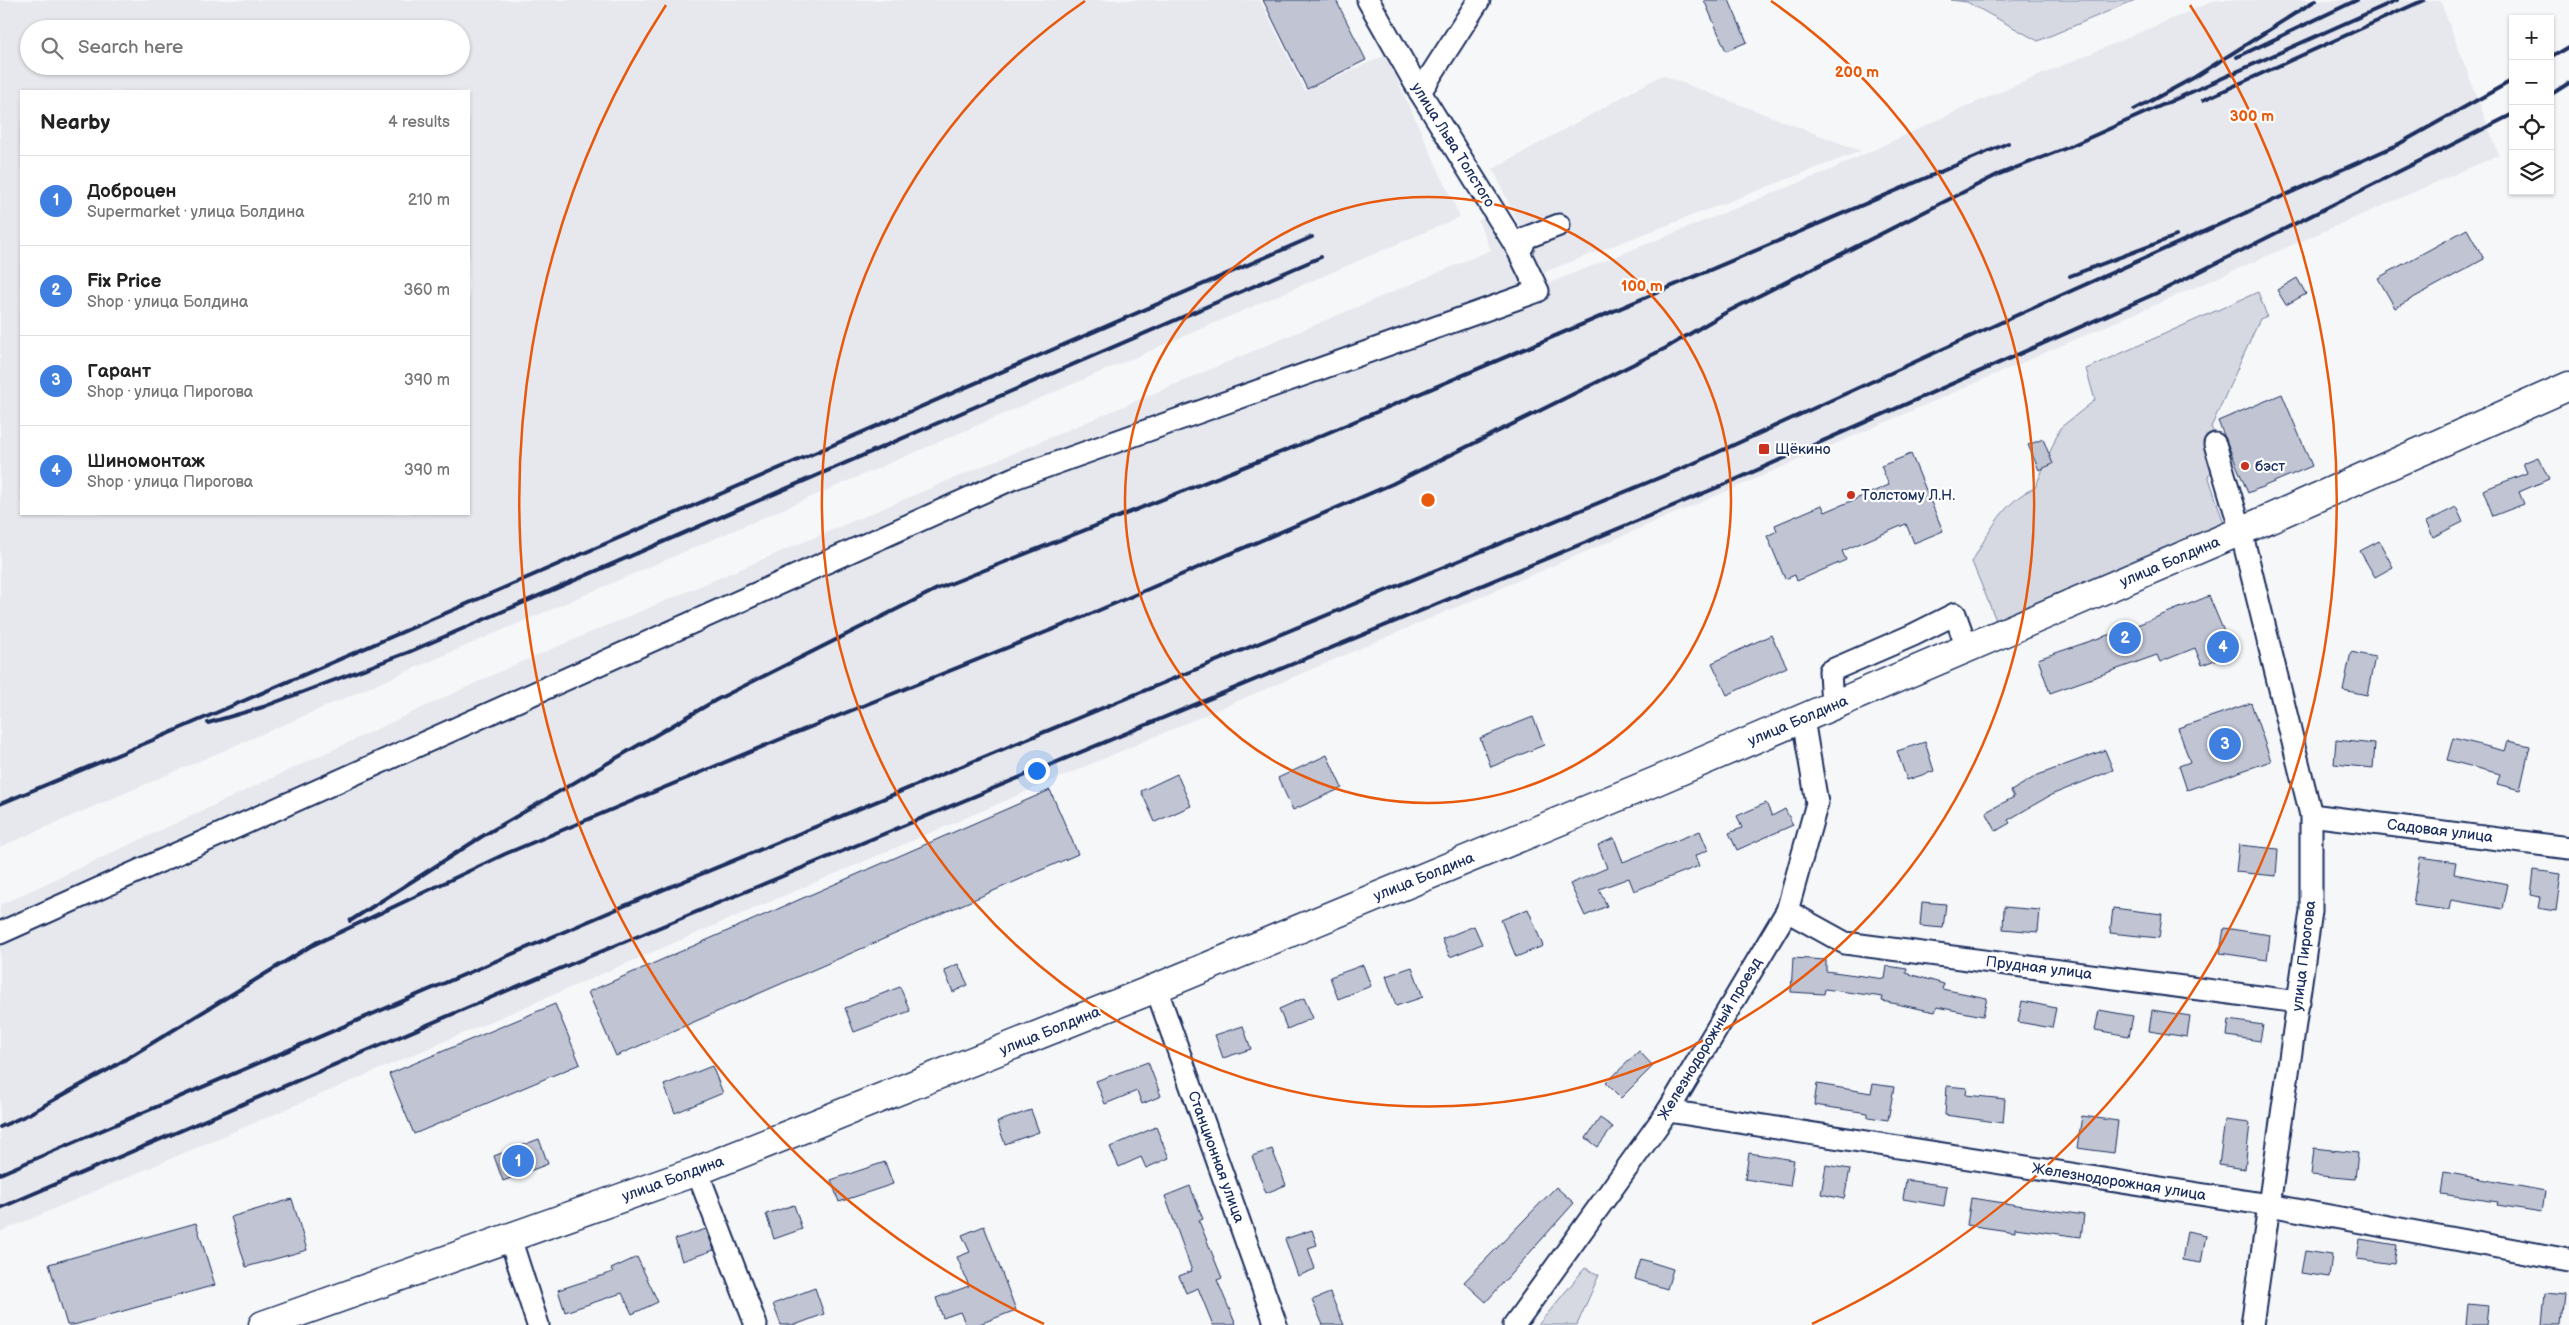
<!DOCTYPE html>
<meta charset="utf-8">
<style>
body{margin:0;font-family:"Balsamiq Sans",sans-serif;background:#f2f2f2;color:#222}
.controls{position:absolute;right:15px;top:15px;display:grid;overflow:hidden;border-radius:0px;box-shadow:0 1px 4px #0004}
.controls button{width:45px;height:45px;display:grid;place-items:center;padding:0;border:0;border-bottom:1px solid #e0e0e0;background:#fff;color:#222;font:25px sans-serif}
.you{position:absolute;left:1036px;top:770px;width:18px;height:18px;margin:-12px;border:4px solid #fff;border-radius:50%;background:#1a73e8;box-shadow:0 0 0 8px #1a73e833}
.badge{display:grid;place-items:center;width:32px;height:32px;border-radius:50%;background:#0b8043;color:#fff;font-size:16px;font-weight:700}
.pin{position:absolute;translate:-50% -50%;border:2px solid #fff;box-shadow:0 1px 5px #0006}
.list{margin:0;padding:0;list-style:none}
h2{display:flex;justify-content:space-between;align-items:center;height:65px;margin:0;padding:0 20px;font-size:21px}
h2 small{font-size:16px;font-weight:400;color:#767676}
.list li{display:grid;grid-template-columns:32px 1fr auto;gap:15px;align-items:center;box-sizing:border-box;height:90px;padding:0 20px;border-top:1px solid #e0e0e0}
.list b{display:block;font-size:19px;white-space:nowrap}
.list p{margin:0;font-size:16px;white-space:nowrap;color:#767676}
.list em{font-size:16px;font-style:normal;color:#767676}
.icon{flex:none;width:28px;height:28px;fill:none;stroke:currentColor;stroke-width:2;stroke-linecap:round;stroke-linejoin:round}
.map{position:relative;flex:none;width:2569px;height:1325px;overflow:hidden}
.search{position:absolute;background:#fff;box-shadow:0 1px 4px #0004;left:20px;top:20px;width:450px;height:55px;display:flex;align-items:center;gap:12px;box-sizing:border-box;padding:0 18px;border-radius:28px;color:#767676;font-size:19px}
.panel{position:absolute;background:#fff;box-shadow:0 1px 4px #0004;left:20px;top:90px;width:450px;height:425px;border-radius:0px}
.map>svg:first-child{display:block}
</style>
<div class="map">
<svg width="2569" height="1325" viewBox="0 0 2569 1325">
<rect width="100%" height="100%" fill="#f6f7f9"/>
<filter id="ink" filterUnits="userSpaceOnUse"><feTurbulence type="fractalNoise" baseFrequency=".02" numOctaves="2"/><feDisplacementMap in="SourceGraphic" scale="10" xChannelSelector="R" yChannelSelector="G"/><feConvolveMatrix kernelMatrix="1 2 1 2 8 2 1 2 1" color-interpolation-filters="sRGB"/></filter>
<g filter="url(#ink)">
<g fill="#e6e8ee" fill-rule="evenodd">
<path d="M0 0H1260L1305 91 1386 55 1460 217 0 847ZM29 29H461V66H29ZM469 91V514H21V91Z"/>
<path d="M2216 0H2440L2499 155 1732 489 0 1232V905L512 666 1491 250 1478 221 1504 204 1542 286 1826 172 1972 104Z"/>
<path d="M1662 75 1861 151 1539 274 1525 238 1493 169Z"/>
</g>
<g fill="#d6d9e2" stroke="#7884a0">
<path d="M1951 0H2135L2038 41 1967 2Z"/>
<path d="M2258 292 2267 316 2260 319 2211 427 2228 461 2208 475 2226 530 2000 630 1972 562C1987 535 2005 499 2035 488L2060 428 2095 400 2086 369Z"/>
<path d="M1585 1268 1599 1275 1577 1325H1538Z"/>
</g>
<g fill="#c0c4d3" stroke="#1b2f5e">
<path d="M1263 0H1336L1366 60 1307 89Z"/>
<path d="M1704 0H1729L1747 42 1726 51Z"/>
<path d="M2467 229 2484 259 2395 308 2378 278Z"/>
<path d="M2297 278 2306 294 2286 305 2277 290Z"/>
<path d="M2282 394 2312 466 2248 493 2218 421Z"/>
<path d="M2043 439 2053 464 2039 470 2028 445Z"/>
<path d="M1911 454 1943 531 1914 543 1906 524 1842 551 1846 560 1797 581 1795 575 1785 579 1767 536 1777 531 1775 525 1822 505 1825 512 1889 485 1881 466Z"/>
<path d="M2538 457 2549 479 2519 492 2524 504 2493 516 2483 490 2527 473 2523 463Z"/>
<path d="M2456 507 2463 522 2433 537 2426 522Z"/>
<path d="M2379 541 2393 567 2375 577 2360 551Z"/>
<path d="M2209 596 2233 653 2202 665 2195 648 2160 662 2157 655 2050 693 2038 659 2137 625Z"/>
<path d="M1771 635 1787 667 1727 695 1712 663Z"/>
<path d="M2351 652 2375 657 2367 695 2343 690Z"/>
<path d="M2251 703 2271 761 2187 790 2179 766 2190 762 2178 728Z"/>
<path d="M1533 717 1544 745 1491 767 1480 738Z"/>
<path d="M2453 738 2505 751 2508 741 2530 746 2520 790 2497 784 2500 774 2447 760Z"/>
<path d="M2336 740 2375 744 2373 768 2334 764Z"/>
<path d="M1925 742 1934 771 1907 780 1897 751Z"/>
<path d="M2105 750 2113 770 2051 795 2008 820 2010 823 1996 831 1986 812 2014 797 2011 791 2038 775Z"/>
<path d="M1327 755 1342 788 1293 810 1278 778Z"/>
<path d="M1177 774 1191 806 1155 822 1141 791Z"/>
<path d="M1050 790 1078 854 616 1056 588 992Z"/>
<path d="M1766 803 1772 816 1785 809 1793 825 1737 850 1729 833 1742 828 1737 816Z"/>
<path d="M1700 831 1708 850 1695 856 1699 866 1634 891 1629 878 1599 889 1607 906 1585 916 1570 884 1607 868 1598 845 1614 838 1623 862Z"/>
<path d="M2239 845 2278 849 2276 876 2236 872Z"/>
<path d="M2420 857 2456 862 2454 874 2508 884 2503 909 2451 900 2449 910 2413 905Z"/>
<path d="M2534 870 2561 874 2556 911 2538 908 2540 897 2531 895Z"/>
<path d="M1922 902 1946 904 1943 928 1920 926Z"/>
<path d="M2004 907 2040 910 2038 932 2003 929Z"/>
<path d="M2113 908 2162 914 2159 938 2110 933Z"/>
<path d="M1528 909 1543 946 1516 957 1501 920Z"/>
<path d="M1474 926 1482 944 1450 957 1442 939Z"/>
<path d="M2224 928 2270 935 2267 960 2220 953Z"/>
<path d="M1793 958 1826 960V971L1885 979 1887 966 1907 969 1906 973 1944 984 1942 989 1987 998 1983 1016 1937 1007 1935 1012 1882 1001 1883 997 1825 989 1824 994 1791 992Z"/>
<path d="M958 964 968 985 953 992 944 970Z"/>
<path d="M1363 965 1371 986 1338 999 1330 977Z"/>
<path d="M1412 967 1423 997 1396 1006 1386 976Z"/>
<path d="M900 987 910 1011 854 1032 845 1008Z"/>
<path d="M1304 998 1313 1018 1287 1029 1279 1009Z"/>
<path d="M2022 1001 2056 1008 2052 1028 2018 1022Z"/>
<path d="M555 1004 580 1064 414 1134 389 1074Z"/>
<path d="M2099 1010 2133 1016 2129 1036 2095 1030Z"/>
<path d="M2152 1010 2190 1016 2187 1037 2149 1031Z"/>
<path d="M2229 1020 2263 1025 2260 1041 2227 1036Z"/>
<path d="M1243 1026 1251 1049 1223 1058 1215 1035Z"/>
<path d="M1639 1051 1653 1066 1621 1098 1606 1083Z"/>
<path d="M1148 1062 1161 1096 1142 1104 1137 1091 1105 1104 1096 1081Z"/>
<path d="M712 1066 723 1093 675 1113 664 1085Z"/>
<path d="M1817 1084 1871 1093 1873 1084 1894 1087 1888 1120 1868 1117V1113L1814 1105Z"/>
<path d="M1947 1086 1967 1088 1966 1095 2005 1099 2003 1123 1945 1115Z"/>
<path d="M1031 1110 1039 1132 1005 1144 997 1122Z"/>
<path d="M2082 1116 2118 1121 2114 1153 2077 1148Z"/>
<path d="M1600 1118 1613 1127 1598 1147 1586 1138Z"/>
<path d="M2225 1120 2250 1123 2245 1169 2219 1165Z"/>
<path d="M1156 1127 1169 1158 1146 1168 1141 1157 1119 1167 1110 1147Z"/>
<path d="M539 1139 548 1164 503 1181 494 1156Z"/>
<path d="M2314 1148 2358 1153 2355 1179 2311 1175Z"/>
<path d="M1272 1149 1286 1185 1266 1193 1252 1156Z"/>
<path d="M1749 1153 1794 1160 1790 1186 1745 1179Z"/>
<path d="M885 1162 893 1184 839 1202 831 1180Z"/>
<path d="M1826 1165 1850 1169 1844 1199 1821 1194Z"/>
<path d="M2444 1172 2545 1191 2542 1212 2497 1205 2498 1202 2441 1194Z"/>
<path d="M1906 1180 1947 1186 1944 1206 1903 1199Z"/>
<path d="M1190 1186 1203 1219 1199 1221 1222 1278 1217 1280 1236 1325H1213L1198 1288 1186 1293 1179 1276 1192 1271 1165 1196Z"/>
<path d="M1556 1187 1574 1203 1486 1302 1464 1282Z"/>
<path d="M1971 1198 2084 1215 2081 1237 2015 1228V1232L1967 1225Z"/>
<path d="M292 1199 307 1250 246 1267 231 1217Z"/>
<path d="M794 1205 802 1229 774 1239 766 1214Z"/>
<path d="M196 1223 215 1285 74 1325H67L49 1264Z"/>
<path d="M984 1226 1016 1310 977 1325H966L960 1312 943 1318 936 1298 969 1286 957 1257 970 1252 962 1235Z"/>
<path d="M706 1229 714 1250 682 1261 675 1239Z"/>
<path d="M1312 1230 1317 1245 1308 1248 1315 1269 1298 1276 1285 1239Z"/>
<path d="M2187 1231 2206 1235 2201 1263 2182 1260Z"/>
<path d="M2360 1239 2397 1245 2394 1264 2357 1259Z"/>
<path d="M2305 1251 2332 1255 2329 1277 2301 1273Z"/>
<path d="M637 1257 658 1302 632 1314 622 1293 565 1312 558 1290 613 1272 611 1269Z"/>
<path d="M1641 1259 1673 1269 1667 1289 1635 1279Z"/>
<path d="M815 1288 824 1314 795 1325H781L773 1304Z"/>
<path d="M1330 1293 1344 1325H1323L1312 1300Z"/>
<path d="M2545 1293 2564 1295 2561 1325H2542Z"/>
<path d="M2468 1304 2488 1306 2486 1325H2466Z"/>
</g>
<g fill="none" stroke-linecap="round" stroke-linejoin="round">
<g stroke="#1b2f5e" stroke-width="25">
<g id="minor">
<path d="M1420 92 1479 0"/>
<path d="M1517 248 1523 245 1525 238 1559 225"/>
<path d="M2215 444 2241 531 2311 815V911L2252 1325"/>
<path d="M1832 706 1830 671 1913 635 1955 614 1967 648"/>
<path d="M2311 815 2569 848"/>
<path d="M1787 911 1845 943 2299 1002"/>
<path d="M0 933 1014 478 1538 291 1517 248 1420 92 1368 0"/>
<path d="M1156 988 1276 1325"/>
<path d="M1668 1111 2269 1205 2569 1260"/>
<path d="M697 1171 756 1325"/>
<path d="M510 1238 538 1325"/>
<path d="M1514 1325 1668 1111 1787 911 1817 803 1803 719"/>
</g>
</g>
<g stroke="#1b2f5e" stroke-width="31">
<path id="major" d="M263 1325 697 1171 1156 988 1654 782 2241 531 2569 386"/>
</g>
<use href="#minor" stroke="#fff" stroke-width="21"/>
<use href="#major" stroke="#fff" stroke-width="28"/>
<g stroke="#1b2f5e" stroke-width="4">
<path d="M2237 57 2357 0"/>
<path d="M2550 58 2569 47"/>
<path d="M2550 95 2569 83"/>
<path d="M2203 100 2424 0"/>
<path d="M2134 110 2195 77 2316 0"/>
<path d="M2070 276 2176 236"/>
<path d="M208 723 263 707 409 652 1321 257"/>
<path d="M0 804 165 735 1312 237"/>
<path d="M350 921 481 837 716 700 937 589 1299 445 2008 143"/>
<path d="M313 945 505 854 788 736 1081 618 1392 484 1666 348 1725 313 1997 175 2064 149 2397 0"/>
<path d="M0 1127 27 1115 113 1067 319 941"/>
<path d="M0 1174 631 903 1690 465 2015 316 2397 145 2513 80"/>
<path d="M0 1208 511 989 1728 483 2159 292 2513 114"/>
</g>
</g>
</g>
<g fill="none" stroke="#e8590c" stroke-width="2.5">
<circle cx="1428" cy="500" r="303"/>
<path d="M1771 1A606 606 0 1 1 1085 1"/>
<path d="M1044 1324A909 909 0 0 1 666 5M2190 5A909 909 0 0 1 1812 1324"/>
</g>
<g fill="#c8321e" stroke="#fff" stroke-width="2">
<rect x="1758" y="443" width="12" height="12" rx="2.5"/>
<circle cx="2245" cy="466" r="5"/>
<circle cx="1851" cy="495" r="5"/>
</g>
<g text-anchor="middle" dominant-baseline="central" stroke-width="4.5" stroke-linejoin="round" paint-order="stroke">
<g font-size="15" fill="#1b2f5e" stroke="#fff">
<text transform="translate(1453 145) rotate(58)">улица Льва Толстого</text>
<text transform="translate(2170 562) rotate(-23)">улица Болдина</text>
<text transform="translate(1798 721) rotate(-23)">улица Болдина</text>
<text transform="translate(2440 831) rotate(7)">Садовая улица</text>
<text transform="translate(1424 877) rotate(-22)">улица Болдина</text>
<text transform="translate(2304 956) rotate(-83)">улица Пирогова</text>
<text transform="translate(2039 968) rotate(7)">Прудная улица</text>
<text transform="translate(1050 1031) rotate(-22)">улица Болдина</text>
<text transform="translate(1710 1039) rotate(-59)">Железнодорожный проезд</text>
<text transform="translate(1216 1157) rotate(70)">Станционная улица</text>
<text transform="translate(673 1179) rotate(-20)">улица Болдина</text>
<text transform="translate(2119 1182) rotate(9)">Железнодорожная улица</text>
</g>
<g font-size="15" fill="#1b2f5e" stroke="#fff" text-anchor="start">
<text x="1775" y="449">Щёкино</text>
<text x="2255" y="466">бэст</text>
<text x="1861" y="495">Толстому Л.Н.</text>
</g>
</g>
<circle cx="1428" cy="500" r="8" fill="#e8590c" stroke="#fff" stroke-width="2.5"/>
<g font-size="15" text-anchor="middle" font-weight="bold" fill="#e8590c" stroke="#fff" stroke-width="4.5" stroke-linejoin="round" paint-order="stroke">
<text x="1857" y="77">200 m</text>
<text x="2252" y="121">300 m</text>
<text x="1642" y="291">100 m</text>
</g>
</svg>
<div class="controls">
<button>+</button>
<button>−</button>
<button><svg class="icon" aria-label="locate" viewBox="0 0 24 24"><circle cx="12" cy="12" r="6"/><path d="M12 2v4M12 18v4M2 12h4M18 12h4"/></svg></button>
<button><svg class="icon" aria-label="layers" viewBox="0 0 24 24"><path d="M12 4l9 5-9 5-9-5zM3 14l9 5 9-5"/></svg></button>
</div>
<div class="you"></div>
<div class="pin badge" style="left:518px;top:1161px;background:#3f7fe0">1</div>
<div class="pin badge" style="left:2125px;top:638px;background:#3f7fe0">2</div>
<div class="pin badge" style="left:2225px;top:744px;background:#3f7fe0">3</div>
<div class="pin badge" style="left:2223px;top:647px;background:#3f7fe0">4</div>
<div class="search"><svg class="icon" aria-label="search" viewBox="0 0 24 24"><circle cx="10" cy="10" r="6"/><path d="M15 15l6 6"/></svg>Search here</div>
<section class="panel">
<h2>Nearby<small>4 results</small></h2>
<ul class="list">
<li><span class="badge" style="background:#3f7fe0">1</span><div><b>Доброцен</b><p>Supermarket · улица Болдина</p></div><em>210 m</em></li>
<li><span class="badge" style="background:#3f7fe0">2</span><div><b>Fix Price</b><p>Shop · улица Болдина</p></div><em>360 m</em></li>
<li><span class="badge" style="background:#3f7fe0">3</span><div><b>Гарант</b><p>Shop · улица Пирогова</p></div><em>390 m</em></li>
<li><span class="badge" style="background:#3f7fe0">4</span><div><b>Шиномонтаж</b><p>Shop · улица Пирогова</p></div><em>390 m</em></li>
</ul>
</section>
</div>
